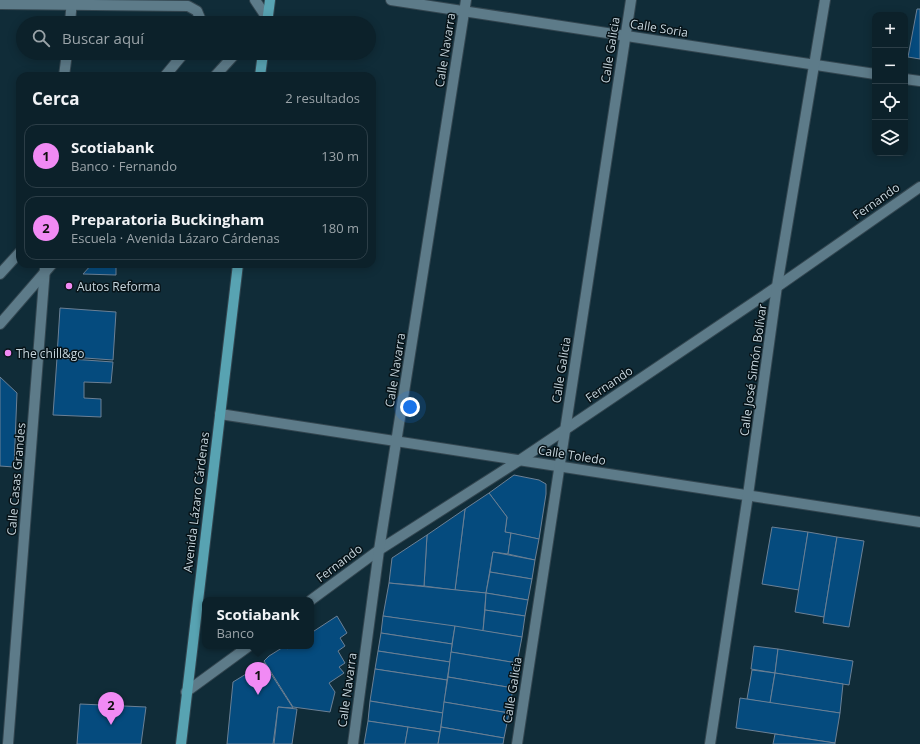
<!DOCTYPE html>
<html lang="es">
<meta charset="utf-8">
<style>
body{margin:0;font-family:"Open Sans",sans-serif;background:#152932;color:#f1f3f6}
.controls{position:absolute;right:12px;top:12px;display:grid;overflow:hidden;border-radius:8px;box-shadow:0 2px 10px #0003}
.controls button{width:36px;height:36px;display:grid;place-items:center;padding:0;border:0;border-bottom:1px solid #2c3e47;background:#0c212a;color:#f1f3f6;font:20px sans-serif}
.you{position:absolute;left:410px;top:407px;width:14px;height:14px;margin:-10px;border:3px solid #fff;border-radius:50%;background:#1a73e8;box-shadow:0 0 0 6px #1a73e833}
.badge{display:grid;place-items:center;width:26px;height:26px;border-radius:50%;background:#f18af4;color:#111;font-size:13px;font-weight:700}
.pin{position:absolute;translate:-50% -33px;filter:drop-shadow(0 1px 2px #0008)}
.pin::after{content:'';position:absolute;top:21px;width:14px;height:12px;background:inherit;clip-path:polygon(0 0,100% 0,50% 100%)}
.popup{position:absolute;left:202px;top:597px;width:112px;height:52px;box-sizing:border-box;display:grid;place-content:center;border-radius:8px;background:#0c212a;filter:drop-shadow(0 1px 3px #0005);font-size:13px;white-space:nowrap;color:#9aa3a8}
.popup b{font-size:15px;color:#f1f3f6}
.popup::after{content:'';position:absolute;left:50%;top:100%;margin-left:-8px;border:8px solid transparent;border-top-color:#0c212a}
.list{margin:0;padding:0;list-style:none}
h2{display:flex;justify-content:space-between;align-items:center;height:52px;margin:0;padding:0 16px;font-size:17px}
h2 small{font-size:13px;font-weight:400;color:#9aa3a8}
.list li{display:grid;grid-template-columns:26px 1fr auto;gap:12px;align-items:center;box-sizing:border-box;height:64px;margin:0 8px 8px;padding:0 8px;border:1px solid #2c3e47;border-radius:12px}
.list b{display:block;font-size:15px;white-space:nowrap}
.list p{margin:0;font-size:13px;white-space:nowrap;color:#9aa3a8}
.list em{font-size:13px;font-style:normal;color:#9aa3a8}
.icon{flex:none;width:22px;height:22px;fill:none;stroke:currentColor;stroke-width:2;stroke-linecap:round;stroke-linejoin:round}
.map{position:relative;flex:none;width:920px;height:744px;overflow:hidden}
.search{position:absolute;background:#0c212a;box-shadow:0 2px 10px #0003;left:16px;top:16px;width:360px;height:44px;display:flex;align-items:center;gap:10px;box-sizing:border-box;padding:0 14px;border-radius:22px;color:#9aa3a8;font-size:15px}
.panel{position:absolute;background:#0c212a;box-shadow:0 2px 10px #0003;left:16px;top:72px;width:360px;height:196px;border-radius:12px}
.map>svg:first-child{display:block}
</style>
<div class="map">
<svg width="920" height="744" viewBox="0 0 920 744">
<rect width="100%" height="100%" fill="#102c38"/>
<g fill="#054b7e" stroke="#6b8095">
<path d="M917 9H920V59L908 57Z"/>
<path d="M92 264H113V266H116V275L83 274Z"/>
<path d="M60 308 116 312 113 360 57 356Z"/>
<path d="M57 358 113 362 111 383 84 382V398L101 399V417L53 415Z"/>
<path d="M0 377 17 393 14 467 0 466Z"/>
<path d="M514 475 539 480 546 484V494L539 539 505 532 507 517 489 493Z"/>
<path d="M489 493 507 517 505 532 511 533 508 554 493 552 486 593 455 590 465 509Z"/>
<path d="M465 509 455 590 424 586 427 535Z"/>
<path d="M772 527 808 532 799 590 762 584Z"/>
<path d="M808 532 837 537 824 617 795 612Z"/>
<path d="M511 533 539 539 535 560 508 554Z"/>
<path d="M427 535 424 586 389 583 392 558Z"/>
<path d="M837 537 864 541 849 627 823 623Z"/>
<path d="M493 552 535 560 532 579 490 572Z"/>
<path d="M490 572 532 579 528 600 486 593Z"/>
<path d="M389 583 486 593 483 631 383 616Z"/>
<path d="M486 593 528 600 525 616 485 610Z"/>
<path d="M485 610 525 616 522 637 483 631Z"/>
<path d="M337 616 347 633 340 638 345 646 338 651 345 663 339 667 344 673 329 683 335 692 330 712 293 707 264 661 269 656 285 646 287 649 291 646H311V633Z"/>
<path d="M383 616 455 626 452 644 381 633Z"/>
<path d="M455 626 522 637 517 663 451 652Z"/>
<path d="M381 633 452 644 450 662 378 651Z"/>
<path d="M754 646 778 649 775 673 751 669Z"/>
<path d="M778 649 853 661 849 685 775 673Z"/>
<path d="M378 651 450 662 447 680 375 669Z"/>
<path d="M451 652 517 663 513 688 448 677Z"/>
<path d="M264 663 293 708 278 707 273 744H227L233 682Z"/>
<path d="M375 669 447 680 443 713 370 701Z"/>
<path d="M752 670 775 673 770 703 747 699Z"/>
<path d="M775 673 843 684 840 713 770 703Z"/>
<path d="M448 677 513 688 509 713 444 702Z"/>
<path d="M740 698 840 713 835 743 736 728Z"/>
<path d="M370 701 443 713 440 732 368 721Z"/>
<path d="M444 702 509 713 504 738 441 727Z"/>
<path d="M80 704 146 707 141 744H77Z"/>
<path d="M278 707 297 709 292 744H274Z"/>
<path d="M368 721 408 727 405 744H364Z"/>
<path d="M408 727 440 732 438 744H405Z"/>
<path d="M441 727 504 738 503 744H438Z"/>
<path d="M775 734 835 743V744H773Z"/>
</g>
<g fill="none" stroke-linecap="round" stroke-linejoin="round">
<g stroke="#334650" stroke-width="12">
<g id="minor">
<path d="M391 0 875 74"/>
<path d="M70 23 72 0"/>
<path d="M64 76 67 53"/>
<path d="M905 79 920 81"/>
<path d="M220 414 920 522"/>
<path d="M311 600 379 550 520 460 781 284 920 187"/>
<path d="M186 692 249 646"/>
<path d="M8 744 45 268"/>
<path d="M353 744 379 550 466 0"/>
<path d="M517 744 631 0"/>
</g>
</g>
<g stroke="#334650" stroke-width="12">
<g id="tertiary">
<path d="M255 0 267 18"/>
<path d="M0 4 188 6 197 11 202 23"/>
<path d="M710 744 748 495 777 286 825 0"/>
</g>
</g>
<g stroke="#334650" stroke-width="12">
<g id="secondary">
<path d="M165 76 184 53"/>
<path d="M215 76 236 53"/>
<path d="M0 274 20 252"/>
<path d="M0 324 52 264"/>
</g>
</g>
<g stroke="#334650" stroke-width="12">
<g id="primary">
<path d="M267 23 270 0"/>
<path d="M260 76 263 53"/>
<path d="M181 744 238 264"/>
</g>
</g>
<use href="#minor" stroke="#5d7b89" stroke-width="10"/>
<use href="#tertiary" stroke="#5d7b89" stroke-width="10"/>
<use href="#secondary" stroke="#5d7b89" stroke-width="10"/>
<use href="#primary" stroke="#58a3b2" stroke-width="10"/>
</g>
<g fill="#f18af4" stroke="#071318" stroke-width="1.5">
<circle cx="69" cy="286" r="4"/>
<circle cx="8" cy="353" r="4"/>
</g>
<g text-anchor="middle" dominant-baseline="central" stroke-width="3" stroke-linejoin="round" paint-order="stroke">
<g font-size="12" fill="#c6d5dd" stroke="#071318">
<text transform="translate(659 28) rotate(9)">Calle Soria</text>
<text transform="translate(445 50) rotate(-81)">Calle Navarra</text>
<text transform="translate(610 50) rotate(-81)">Calle Galicia</text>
<text transform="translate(876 201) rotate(-35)">Fernando</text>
<text transform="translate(395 370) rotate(-81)">Calle Navarra</text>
<text transform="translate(561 370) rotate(-81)">Calle Galicia</text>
<text transform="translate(753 370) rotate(-82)">Calle José Simón Bolívar</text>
<text transform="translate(609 384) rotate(-34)">Fernando</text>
<text transform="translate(572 455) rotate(9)">Calle Toledo</text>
<text transform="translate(16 479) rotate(-85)">Calle Casas Grandes</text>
<text transform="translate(196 502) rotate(-83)">Avenida Lázaro Cárdenas</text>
<text transform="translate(339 563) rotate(-37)">Fernando</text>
<text transform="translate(347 690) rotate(-82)">Calle Navarra</text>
<text transform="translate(512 690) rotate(-81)">Calle Galicia</text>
</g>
<g font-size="12" fill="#c6d5dd" stroke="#071318" text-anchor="start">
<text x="77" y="286">Autos Reforma</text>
<text x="16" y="353">The chill&amp;go</text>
</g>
</g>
</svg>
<div class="controls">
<button>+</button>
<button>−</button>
<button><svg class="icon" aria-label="locate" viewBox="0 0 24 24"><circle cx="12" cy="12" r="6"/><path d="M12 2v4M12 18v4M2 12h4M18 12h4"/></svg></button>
<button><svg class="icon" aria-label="layers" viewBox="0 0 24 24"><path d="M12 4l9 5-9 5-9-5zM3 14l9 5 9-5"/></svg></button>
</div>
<div class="you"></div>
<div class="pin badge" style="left:258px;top:695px">1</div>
<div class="popup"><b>Scotiabank</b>Banco</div>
<div class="pin badge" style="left:111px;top:725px">2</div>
<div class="search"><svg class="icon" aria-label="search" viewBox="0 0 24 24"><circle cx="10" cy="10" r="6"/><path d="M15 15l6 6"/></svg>Buscar aquí</div>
<section class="panel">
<h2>Cerca<small>2 resultados</small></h2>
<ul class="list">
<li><span class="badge">1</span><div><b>Scotiabank</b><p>Banco · Fernando</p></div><em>130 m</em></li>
<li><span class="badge">2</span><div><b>Preparatoria Buckingham</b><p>Escuela · Avenida Lázaro Cárdenas</p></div><em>180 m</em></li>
</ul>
</section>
</div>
